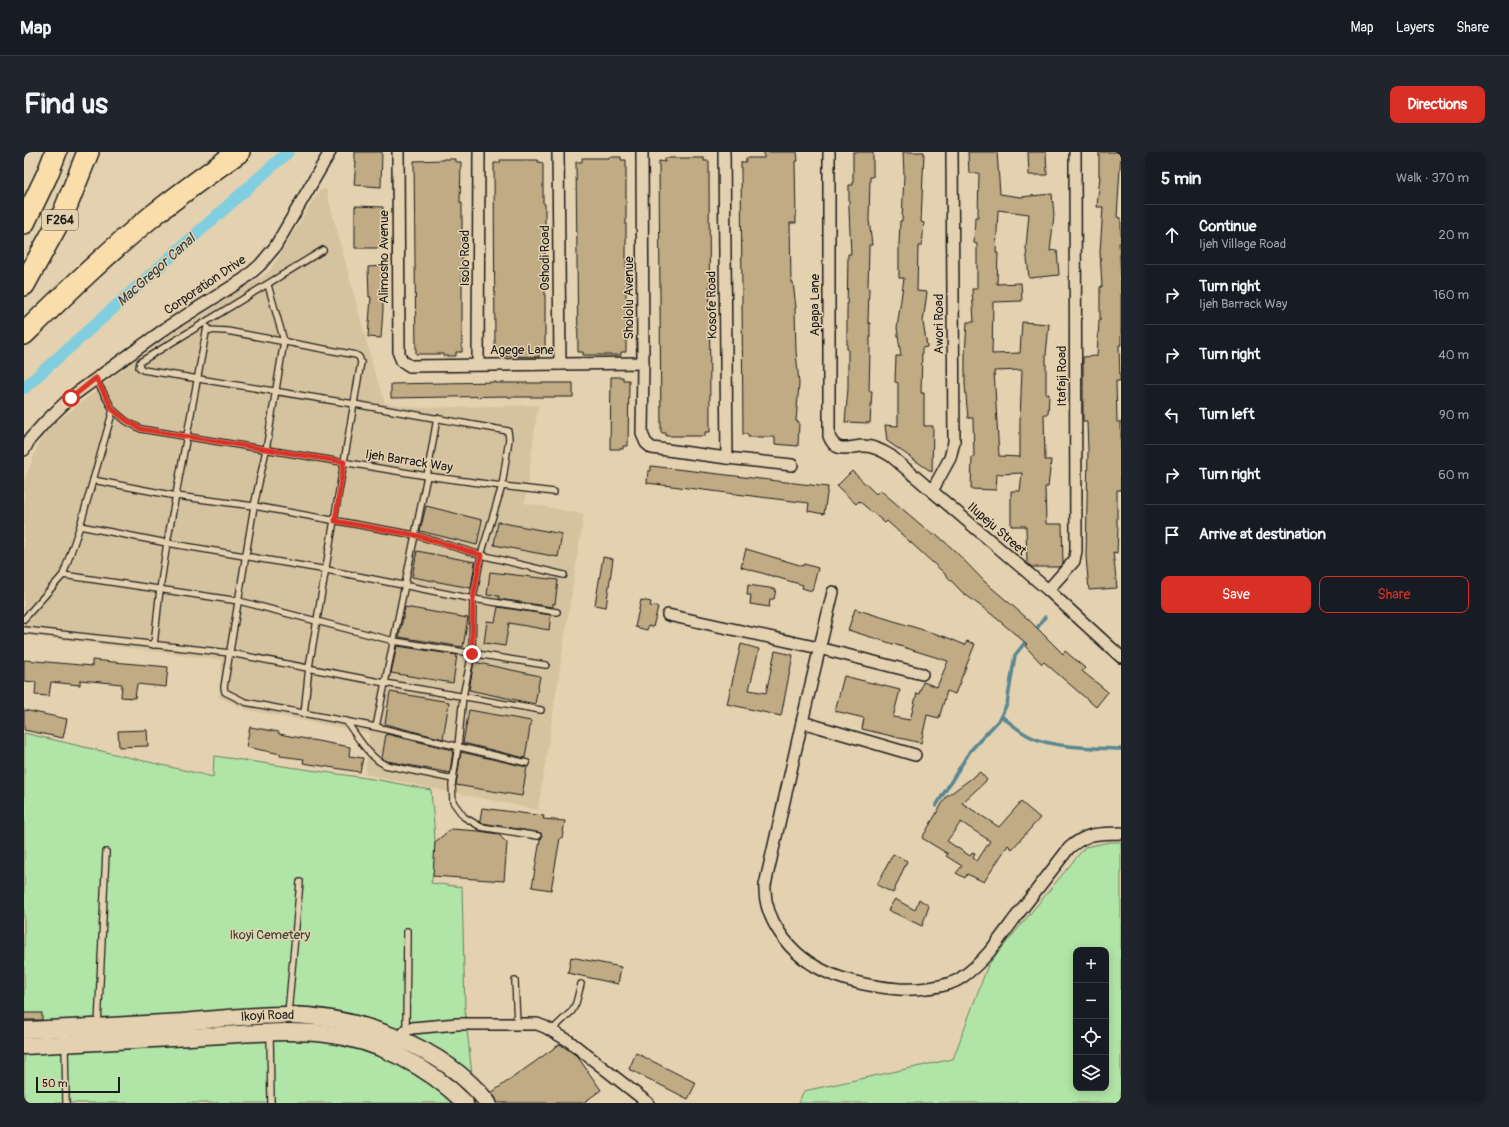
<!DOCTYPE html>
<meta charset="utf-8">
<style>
body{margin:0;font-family:Pangolin,sans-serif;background:#20242c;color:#f1f3f6}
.controls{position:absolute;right:12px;bottom:12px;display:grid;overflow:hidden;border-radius:8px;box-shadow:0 2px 10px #0003}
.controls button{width:36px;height:36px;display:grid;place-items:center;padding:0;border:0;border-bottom:1px solid #363941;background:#171b24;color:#f1f3f6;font:20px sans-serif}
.scale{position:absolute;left:12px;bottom:10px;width:84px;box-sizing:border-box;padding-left:4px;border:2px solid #1c1c1c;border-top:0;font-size:11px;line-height:14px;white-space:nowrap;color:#1c1c1c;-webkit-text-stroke:3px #e4d1af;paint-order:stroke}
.stop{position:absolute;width:12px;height:12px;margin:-9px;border:3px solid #d93025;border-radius:50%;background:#fff}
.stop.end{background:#d93025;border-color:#fff;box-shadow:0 1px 4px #0008}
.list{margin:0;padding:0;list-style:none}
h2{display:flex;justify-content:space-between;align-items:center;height:52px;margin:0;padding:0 16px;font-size:17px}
h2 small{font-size:13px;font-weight:400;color:#9ea1a6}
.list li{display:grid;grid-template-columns:26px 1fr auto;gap:12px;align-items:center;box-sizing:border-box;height:60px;padding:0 16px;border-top:1px solid #363941}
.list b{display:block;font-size:15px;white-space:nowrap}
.list p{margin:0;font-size:13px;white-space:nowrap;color:#9ea1a6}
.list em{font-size:13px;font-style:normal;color:#9ea1a6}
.actions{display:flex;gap:8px;padding:12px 16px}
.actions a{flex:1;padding:9px 0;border:1px solid #d93025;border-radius:8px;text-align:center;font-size:14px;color:#d93025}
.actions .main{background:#d93025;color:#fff}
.icon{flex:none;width:22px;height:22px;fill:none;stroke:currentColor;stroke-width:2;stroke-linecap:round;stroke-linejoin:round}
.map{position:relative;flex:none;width:1097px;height:951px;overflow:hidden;border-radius:8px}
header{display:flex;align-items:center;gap:24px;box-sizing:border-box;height:56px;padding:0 20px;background:#171b24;border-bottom:1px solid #363941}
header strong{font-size:19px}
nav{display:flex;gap:22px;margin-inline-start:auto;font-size:14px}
.intro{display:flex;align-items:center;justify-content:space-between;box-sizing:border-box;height:96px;padding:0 24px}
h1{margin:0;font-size:28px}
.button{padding:10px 18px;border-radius:8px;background:#d93025;color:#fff;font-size:14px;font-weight:700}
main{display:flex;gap:24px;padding:0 24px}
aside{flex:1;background:#171b24;border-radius:8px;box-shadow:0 2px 10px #0003}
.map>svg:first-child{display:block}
</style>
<header>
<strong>Map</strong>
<nav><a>Map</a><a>Layers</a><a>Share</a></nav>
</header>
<div class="intro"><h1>Find us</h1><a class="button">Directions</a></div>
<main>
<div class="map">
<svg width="1097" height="951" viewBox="0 0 1097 951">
<rect width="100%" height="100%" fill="#e4d1af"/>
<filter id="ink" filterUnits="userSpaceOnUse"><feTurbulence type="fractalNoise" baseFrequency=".025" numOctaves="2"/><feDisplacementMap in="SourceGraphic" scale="8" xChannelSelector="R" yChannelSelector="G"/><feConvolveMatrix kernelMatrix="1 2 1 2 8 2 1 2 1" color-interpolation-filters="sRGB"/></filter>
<g filter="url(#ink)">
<path fill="#d5c39f" d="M302 37 350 218 361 251 393 256 514 253 501 351 560 362 514 658 341 622 345 581 224 558 195 545 198 508 0 483V330L18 282 89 225 147 182 245 120 295 39Z"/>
<g fill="#b1e5a7" stroke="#668062" fill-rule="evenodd">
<path d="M0 581 189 625 190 604 355 628 407 638C409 668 415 702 407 731L438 735 441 859 451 951H0Z"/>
<path d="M1086 690H1097V951H774L780 939 929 907 964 813 1061 695ZM1052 798H1082V936H1052Z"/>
</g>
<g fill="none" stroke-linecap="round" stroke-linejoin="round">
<g stroke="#588791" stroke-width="3.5">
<path d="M1011 479 1021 465"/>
<path d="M977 564C986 571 995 579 1005 584 1027 596 1071 596 1097 597"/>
<path d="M912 654 946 599 975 568 983 552 991 503 1003 488"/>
</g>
<path stroke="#80cedf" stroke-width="12" d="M0 236 264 0"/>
</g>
<g fill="#c0ab85" stroke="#1c1c1c" fill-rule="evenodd">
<path d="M331 0H358L357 35 330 33 332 10H331Z"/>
<path d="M740 0H773L774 9H771L772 71H766L767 130H769L772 156H771L772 199 775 232 772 269 775 270 774 294 751 292V285H724V282H719L717 10H722V6H740Z"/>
<path d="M829 0H849V25H846L845 68 848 93H845L844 136H845L844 171H846V197L845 239H848L846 271 821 270 824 237V197H823V161L824 102H827L825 58V33H829Z"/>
<path d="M879 0H900L897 70 900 71 898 94H894L893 139 903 140 899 170 903 195 898 196 897 241H900V274H909L908 320 863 289 861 273 874 274V231L871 230 872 204H877L873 176 880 126H875V93L876 69H878L880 22Z"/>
<path d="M944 0H973L976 42 996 45 1028 42 1030 63 1026 99 1033 98 1035 123 1005 126 1002 95 1005 62 974 58 972 101H974L973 132 997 131 998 149 969 150 968 202 996 201 998 170 1025 172 1022 203V242H1025L1024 262H1020L1021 308H1027L1024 335H1021L1022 372H1038L1039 411 1035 415H1008L1003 411 1002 374H987V339H996L998 321 973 322 972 338 947 337 948 305H950L949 266H944L941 233V203L943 170H950L948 137H953V92L950 91 951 65H954L955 21H945ZM998 218 996 267V305L975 304 970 219Z"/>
<path d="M1004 0H1022L1023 23H1005Z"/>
<path d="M1075 0H1097L1093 65 1097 66V91H1095L1097 125V193H1095L1096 229H1092L1093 270H1097V338H1093V374L1094 375 1093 401 1089 400 1093 436 1065 438 1062 405 1064 299 1063 269H1059V205L1073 204 1075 169H1076V135H1078L1076 100 1079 55H1073L1076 24H1075Z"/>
<path d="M585 5H597V8H602V200H597V203H559V200H554L552 10H558V6H585Z"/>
<path d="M641 6H680V9H685L686 280H681V284H642V281H637L635 9 641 10Z"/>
<path d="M419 7H431V10H437L436 51H438V200H432V204H419V202H392L390 9 419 8Z"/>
<path d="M476 8H514V10L519 11V51L521 52V201H515V205L477 204V201H471L470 11H476Z"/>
<path d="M331 54 359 55 358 96H331Z"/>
<path d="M358 114 359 157 357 186 344 185 347 145H345L344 115Z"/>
<path d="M587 225H599V228H605L604 294H599V297H586Z"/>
<path d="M472 230V231H549V245H484V244L367 246V232Z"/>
<path d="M627 314 804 335 800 362 784 359 785 351 623 331 624 319H627Z"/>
<path d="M828 319 852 342 856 338 909 383 911 381 931 399 961 430 1005 468 1039 502 1041 499 1061 516 1058 519 1084 540 1072 555 1020 510 1018 512 1001 494 1003 492 966 461 938 440 919 420 863 369 861 371 835 349 832 352 813 334Z"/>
<path d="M402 354 458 368 453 393 396 379Z"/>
<path d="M474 370 538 382 534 405 470 393Z"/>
<path d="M722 397 779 414 780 412 794 416 788 439 778 436 779 433 717 415Z"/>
<path d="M393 399 451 410 447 436 388 425Z"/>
<path d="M579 405 589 407 582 455 571 453Z"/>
<path d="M466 420 534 428 531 452 529 451V455L475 447V444L463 443Z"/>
<path d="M724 433 752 437 750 447H746L745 455 726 452 727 443H723Z"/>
<path d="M617 448 627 450 626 454 634 455 629 475 624 474 623 478 611 475Z"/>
<path d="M381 455 444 466 439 495 375 485Z"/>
<path d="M474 455 527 463 525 478 485 471 481 494 460 491 463 469 471 470Z"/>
<path d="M831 457 922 485 941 493 943 489 951 492 931 542 923 539 915 566 903 563 897 591 838 577 840 566 811 559 820 524 876 538 869 565 886 568 893 541 895 542 899 530 913 535 924 509 824 478Z"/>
<path d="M717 492 735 497 725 538 742 541 751 499 769 503 757 564 703 552Z"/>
<path d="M373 494 433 503 429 531 367 521Z"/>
<path d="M0 508 68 514V508L144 515 142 535 113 532 111 546 97 545 98 532 56 528V533L27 530 25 544 11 543 12 530 0 529Z"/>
<path d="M450 510 516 524 511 552 445 538Z"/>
<path d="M366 540 425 550 419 587 361 572Z"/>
<path d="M0 558 43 567 39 586 0 578Z"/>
<path d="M445 558 507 569 501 606 439 591Z"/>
<path d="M226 575 255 580V582L326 595 325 604 339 606 336 620 279 611 280 607 256 604 257 602 222 595Z"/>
<path d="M123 578 124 594 95 595 94 579Z"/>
<path d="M362 582 429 598 426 621 363 609 358 606Z"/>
<path d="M437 600 503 615 498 644 432 633Z"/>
<path d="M956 620 963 628 938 651 975 675 997 650 1016 666 988 697 984 693 960 730 943 722 941 726 932 721 938 714 922 704 924 702 898 686 922 645ZM937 670 966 689 953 709 949 706 951 701 949 700 946 704 923 689Z"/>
<path d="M458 656 520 664 519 667 541 669 538 686H536L527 738 508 735 516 688 518 685 517 681 458 671 456 669Z"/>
<path d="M427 677 455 679 474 682 483 691 480 729 409 724 411 690Z"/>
<path d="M869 702 883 709 869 741 853 733Z"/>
<path d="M871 747 891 758 895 747 905 754 898 774 864 758Z"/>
<path d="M547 805 597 815 594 832 544 821Z"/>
<rect x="0" y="861" width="18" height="7"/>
<path d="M536 892 553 904 577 938 559 951H473L471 945 467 941Z"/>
<path d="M612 901 672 931 664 947 605 917Z"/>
</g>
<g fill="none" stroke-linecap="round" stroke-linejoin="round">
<g stroke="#1c1c1c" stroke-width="8">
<g id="lane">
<path d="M299 98 116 210 115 215 119 218 330 252 484 279 485 287 478 334 457 403 449 447 448 501 439 544 434 594 428 633 429 650 440 665 457 675 514 684"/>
<path d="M244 133 260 189 242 298 230 354 200 535 201 540 221 550 352 575 503 611"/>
<path d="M183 178 203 179 332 203 335 205 337 210 285 515 280 562"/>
<path d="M71 226 89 258 102 269 117 277 403 324 478 334 530 340"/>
<path d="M69 328 152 344 230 354 391 383 457 403 540 423"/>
<path d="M56 374 143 391 303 418 449 447 533 460"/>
<path d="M39 423 215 449 370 489 522 513"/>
<path d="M0 467 39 423 56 374 89 258"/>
<path d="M0 478 206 501 361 531 517 558"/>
<path d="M130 493 136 437 143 391 183 175"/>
<path d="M322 569C333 584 344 604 361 613L429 627"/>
<path d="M352 575 403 324 413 266"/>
<path d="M491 829 493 872"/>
<path d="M264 861 276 730"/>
<path d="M74 874 82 700"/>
<path d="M382 877 383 779"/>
<path d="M527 879 548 859 552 851 557 832"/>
<path d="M246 881 247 951"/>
<path d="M41 893 42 951"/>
</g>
</g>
<g stroke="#1c1c1c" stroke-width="14">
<g id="street">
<path d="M374 0 375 202 378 209 386 214 619 211"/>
<path d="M534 0 536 212"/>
<path d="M618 0 619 211 618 282 622 291 628 296 703 306 768 313"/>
<path d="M700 0 703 306"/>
<path d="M805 0V284C812 303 826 294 840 294 850 294 859 299 867 304L1024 438 1097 505"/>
<path d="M454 212 455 0"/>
<path d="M0 298 6 287 21 270 47 245 145 174 220 127 236 113 251 95 306 0"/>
<path d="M908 339 926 306 930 290 928 0"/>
<path d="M1024 438 1050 409 1052 399 1051 0"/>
<path d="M809 440 778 570 741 733C740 750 746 766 756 781 782 821 829 833 875 837 891 838 923 836 937 826 960 810 975 788 991 766 1009 743 1027 719 1045 696 1064 680 1073 682 1097 681"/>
<path d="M644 463 795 496 898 522"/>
<path d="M778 570 891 603"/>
<path d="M376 893C378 884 379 878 388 876L433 872H513L521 875 545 889 624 951"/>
</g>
</g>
<g stroke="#1c1c1c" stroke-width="19">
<g id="secondary">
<path id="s1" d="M0 878C53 876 105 873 158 870 193 867 229 863 264 863 334 864 419 894 464 951"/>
<path d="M0 894C55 891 111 888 166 885 211 883 257 877 302 882 354 888 405 915 441 951"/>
</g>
</g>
<g stroke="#1c1c1c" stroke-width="24">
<g id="highway">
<path d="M0 71 23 23 32 0"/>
<path d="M0 133 40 60 64 0"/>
<path d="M0 182C41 142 83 101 127 65 156 42 185 21 215 0"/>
</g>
</g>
<use href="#lane" stroke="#e4d1af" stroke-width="5.5"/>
<use href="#street" stroke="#e4d1af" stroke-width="11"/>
<use href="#secondary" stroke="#e4d1af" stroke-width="16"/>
<use href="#highway" stroke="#f9deab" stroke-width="21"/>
</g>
</g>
<g fill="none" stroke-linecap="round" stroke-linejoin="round" filter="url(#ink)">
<path stroke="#d93025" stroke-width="5" d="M47 246 72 226 89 258 102 268 117 277 320 310 311 369 391 383 457 403 449 447 448 502"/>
</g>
<g text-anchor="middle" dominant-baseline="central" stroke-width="3" stroke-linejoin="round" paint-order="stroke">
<rect fill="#e4d1af" stroke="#585248" stroke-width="1" x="18" y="58" width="36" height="20" rx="3"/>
<g font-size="12" font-weight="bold" fill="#1c1c1c">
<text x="36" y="68">F264</text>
</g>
<g font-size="13" fill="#1c1c1c" stroke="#e4d1af">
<text transform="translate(360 105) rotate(-90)">Alimosho Avenue</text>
<text transform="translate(441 106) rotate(-90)">Isolo Road</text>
<text transform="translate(521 106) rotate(-90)">Oshodi Road</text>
<text transform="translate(181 133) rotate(-34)">Corporation Drive</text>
<text transform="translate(605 146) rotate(-90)">Shololu Avenue</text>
<text transform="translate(688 153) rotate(-91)">Kosofe Road</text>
<text transform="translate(791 153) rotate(-90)">Apapa Lane</text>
<text transform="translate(915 172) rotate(-90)">Awori Road</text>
<text x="498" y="198">Agege Lane</text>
<text transform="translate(1038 224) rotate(-90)">Itafaji Road</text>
<text transform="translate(385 309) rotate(9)">Ijeh Barrack Way</text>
<text transform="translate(973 377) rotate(41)">Ilupeju Street</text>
<text stroke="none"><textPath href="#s1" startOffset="244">Ikoyi Road</textPath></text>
</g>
<g font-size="13" fill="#3a4438" stroke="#e4d1af">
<text x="246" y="783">Ikoyi Cemetery</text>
</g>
<g font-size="14" font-style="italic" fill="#304043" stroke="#e4d1af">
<text transform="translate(132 118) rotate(-42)">MacGregor Canal</text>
</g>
</g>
</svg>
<div class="controls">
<button>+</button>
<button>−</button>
<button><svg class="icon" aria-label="locate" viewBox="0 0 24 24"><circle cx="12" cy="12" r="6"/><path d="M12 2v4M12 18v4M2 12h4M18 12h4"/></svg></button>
<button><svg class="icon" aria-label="layers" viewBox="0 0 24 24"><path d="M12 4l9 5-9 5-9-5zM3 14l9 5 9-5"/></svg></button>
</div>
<div class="scale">50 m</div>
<div class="stop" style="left:47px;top:246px"></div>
<div class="stop end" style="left:448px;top:502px"></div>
</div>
<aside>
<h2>5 min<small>Walk · 370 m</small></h2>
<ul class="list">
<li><svg class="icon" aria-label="ahead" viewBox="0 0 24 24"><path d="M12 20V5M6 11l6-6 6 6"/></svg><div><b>Continue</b><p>Ijeh Village Road</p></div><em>20 m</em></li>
<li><svg class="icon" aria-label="right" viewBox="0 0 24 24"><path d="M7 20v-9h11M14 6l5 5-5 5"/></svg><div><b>Turn right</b><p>Ijeh Barrack Way</p></div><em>160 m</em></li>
<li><svg class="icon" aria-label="right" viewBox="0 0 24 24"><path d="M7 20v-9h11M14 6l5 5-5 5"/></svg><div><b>Turn right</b></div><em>40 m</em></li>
<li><svg class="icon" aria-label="left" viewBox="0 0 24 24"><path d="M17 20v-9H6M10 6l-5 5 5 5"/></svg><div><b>Turn left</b></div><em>90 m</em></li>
<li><svg class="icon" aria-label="right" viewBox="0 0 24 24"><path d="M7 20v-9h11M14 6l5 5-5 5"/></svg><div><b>Turn right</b></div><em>60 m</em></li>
<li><svg class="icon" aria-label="arrive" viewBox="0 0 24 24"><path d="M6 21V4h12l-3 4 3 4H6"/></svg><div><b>Arrive at destination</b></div></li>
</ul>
<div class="actions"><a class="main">Save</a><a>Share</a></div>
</aside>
</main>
